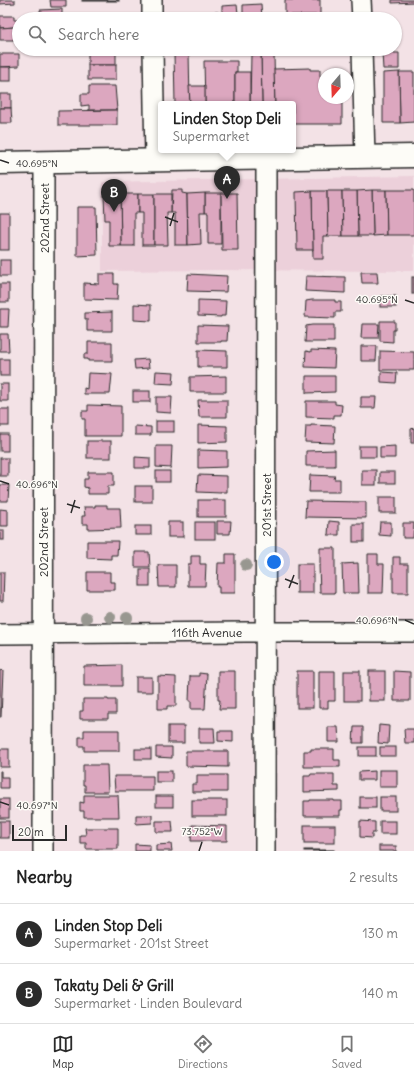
<!DOCTYPE html>
<meta charset="utf-8">
<style>
body{margin:0;font-family:Delius,sans-serif;background:#f2f2f2;color:#222}
.compass{position:absolute;left:318px;top:68px;width:36px;height:36px;border-radius:50%;background:#fff;box-shadow:0 1px 3px #0004;rotate:199deg}
.scale{position:absolute;left:12px;bottom:10px;width:55px;box-sizing:border-box;padding-left:4px;border:2px solid #2b2b2b;border-top:0;font-size:11px;line-height:14px;white-space:nowrap;color:#2b2b2b;-webkit-text-stroke:3px #fdfcf7;paint-order:stroke}
.you{position:absolute;left:274px;top:562px;width:14px;height:14px;margin:-10px;border:3px solid #fff;border-radius:50%;background:#1a73e8;box-shadow:0 0 0 6px #1a73e833}
.badge{display:grid;place-items:center;width:26px;height:26px;border-radius:50%;background:#2b2b2b;color:#fff;font-size:13px;font-weight:700}
.pin{position:absolute;translate:-50% -33px;filter:drop-shadow(0 1px 2px #0008)}
.pin::after{content:'';position:absolute;top:21px;width:14px;height:12px;background:inherit;clip-path:polygon(0 0,100% 0,50% 100%)}
.popup{position:absolute;left:158px;top:101px;width:138px;height:52px;box-sizing:border-box;display:grid;place-content:center;border-radius:4px;background:#fff;filter:drop-shadow(0 1px 3px #0005);font-size:13px;white-space:nowrap;color:#767676}
.popup b{font-size:15px;color:#222}
.popup::after{content:'';position:absolute;left:50%;top:100%;margin-left:-8px;border:8px solid transparent;border-top-color:#fff}
.list{margin:0;padding:0;list-style:none}
h2{display:flex;justify-content:space-between;align-items:center;height:52px;margin:0;padding:0 16px;font-size:17px}
h2 small{font-size:13px;font-weight:400;color:#767676}
.list li{display:grid;grid-template-columns:26px 1fr auto;gap:12px;align-items:center;box-sizing:border-box;height:60px;padding:0 16px;border-top:1px solid #e0e0e0}
.list b{display:block;font-size:15px;white-space:nowrap}
.list p{margin:0;font-size:13px;white-space:nowrap;color:#767676}
.list em{font-size:13px;font-style:normal;color:#767676}
.icon{flex:none;width:22px;height:22px;fill:none;stroke:currentColor;stroke-width:2;stroke-linecap:round;stroke-linejoin:round}
.map{position:relative;flex:none;width:414px;height:851px;overflow:hidden}
.search{position:absolute;background:#fff;box-shadow:0 1px 3px #0004;left:12px;right:12px;top:12px;height:44px;display:flex;align-items:center;gap:10px;box-sizing:border-box;padding:0 14px;border-radius:22px;color:#767676;font-size:15px}
.sheet{height:172px;background:#fff}
nav{display:flex;justify-content:space-around;align-items:center;box-sizing:border-box;height:56px;border-top:1px solid #e0e0e0;background:#fff;font-size:11px;color:#767676}
nav a{display:grid;justify-items:center;gap:2px}
nav .on{color:#2b2b2b}
.map>svg:first-child{display:block}
</style>
<div class="map">
<svg width="414" height="851" viewBox="0 0 414 851">
<rect width="100%" height="100%" fill="#f3e2e6"/>
<filter id="ink" filterUnits="userSpaceOnUse"><feTurbulence type="fractalNoise" baseFrequency=".025" numOctaves="2"/><feDisplacementMap in="SourceGraphic" scale="8" xChannelSelector="R" yChannelSelector="G"/><feConvolveMatrix kernelMatrix="1 2 1 2 8 2 1 2 1" color-interpolation-filters="sRGB"/></filter>
<g filter="url(#ink)">
<path fill="#ecd0da" d="M414 176V271L222 270 102 271V182Z"/>
<g fill="#dca7bf" stroke="#2b2b2b">
<path d="M0 0H15V3L0 4Z"/>
<path d="M50 0H66V7H51Z"/>
<rect x="82" y="0" width="37" height="1"/>
<rect x="285" y="0" width="35" height="15"/>
<path d="M392 0H414V2L392 3Z"/>
<path d="M261 4 262 19H243V5Z"/>
<path d="M237 5 238 13 222 15V6Z"/>
<path d="M62 9V18L41 19 40 10Z"/>
<path d="M218 12V16H222V19H181V13Z"/>
<path d="M120 14V19H79L82 18V15Z"/>
<path d="M0 16H14V20H18V26H15V27L0 28Z"/>
<path d="M15 27V29H18V35H15L14 40H0V28Z"/>
<path d="M116 50V65H88V51Z"/>
<path d="M174 52H189L190 104H175Z"/>
<path d="M382 53H399V69H383Z"/>
<path d="M0 54H19V66L0 67Z"/>
<path d="M261 54H274L275 104H262Z"/>
<path d="M261 54 262 104H250L251 55Z"/>
<path d="M204 61H237V72H235V104H205Z"/>
<rect x="88" y="65" width="28" height="15"/>
<rect x="0" y="67" width="11" height="14"/>
<path d="M310 68V70H320V77H324V98H342V124H293V104H275L274 69Z"/>
<rect x="235" y="72" width="15" height="32"/>
<path d="M399 72H414V122L400 123Z"/>
<path d="M399 72 400 123H383V73Z"/>
<path d="M89 86H115L117 110H89V105L81 106V94H89Z"/>
<path d="M189 86H205V104H190Z"/>
<rect x="0" y="94" width="11" height="14"/>
<path d="M0 108H11L12 123H0Z"/>
<path d="M117 110V125H58V111Z"/>
<path d="M172 190H182V193L187 194 188 245H175V213H171Z"/>
<path d="M372 190H386L387 235 373 236Z"/>
<path d="M372 190 373 236H358L357 191Z"/>
<path d="M386 190H414V235H387Z"/>
<path d="M312 191H327L328 236H323V259H313Z"/>
<path d="M312 191 313 250H297L296 192Z"/>
<path d="M327 191H342L343 236H328Z"/>
<path d="M342 191H357L358 236H343Z"/>
<path d="M205 193H221V244H208V212H205Z"/>
<path d="M205 193V212H200L201 244 188 245 187 194Z"/>
<path d="M221 193H237L238 250H222Z"/>
<path d="M120 194H138V213H134V246H121Z"/>
<path d="M120 194 121 246H109V220H105L104 195Z"/>
<path d="M138 194H154V245H142V213H138Z"/>
<path d="M154 194H171V213H167L168 245H154Z"/>
<path d="M77 207H96L97 255 77 256Z"/>
<rect x="0" y="213" width="9" height="37"/>
<rect x="0" y="260" width="10" height="16"/>
<path d="M361 272H377L378 283H362Z"/>
<path d="M99 274H114V284H118L117 300 84 299V283L99 284Z"/>
<path d="M188 274 227 276 226 292 187 291Z"/>
<path d="M306 276 345 277V293L305 291Z"/>
<rect x="412" y="277" width="2" height="17"/>
<rect x="0" y="284" width="9" height="18"/>
<rect x="380" y="296" width="16" height="11"/>
<path d="M198 300 226 301 225 316H221V317L198 316Z"/>
<path d="M312 300H335V302H341V312H335V318L305 317 306 301Z"/>
<path d="M134 304 151 305V321L134 320Z"/>
<path d="M0 309H9L8 327H0Z"/>
<path d="M112 312V331H87V319H85V313Z"/>
<path d="M380 321H395V330H393V342L380 341Z"/>
<path d="M362 324H379L378 338H361Z"/>
<path d="M198 325 228 326 227 341H221V342H198Z"/>
<path d="M312 325H334V342H305L306 326Z"/>
<path d="M0 334H8L9 351H0Z"/>
<path d="M88 342H112V361H88V359H84V354H88Z"/>
<path d="M361 346H377L376 361H361Z"/>
<path d="M198 350 227 351V367H198Z"/>
<path d="M311 350 335 351 334 368 305 367 306 351 311 352Z"/>
<path d="M380 351 414 352V370H380Z"/>
<rect x="0" y="359" width="9" height="17"/>
<path d="M148 359 149 368 135 369 134 360Z"/>
<path d="M156 371 174 372 173 384 155 383Z"/>
<path d="M381 372 397 373 396 383 381 382Z"/>
<path d="M88 373 112 374 110 394H84V388L87 389Z"/>
<path d="M226 376V392H190V377Z"/>
<path d="M306 376H335V392L306 393Z"/>
<rect x="0" y="384" width="8" height="17"/>
<rect x="133" y="391" width="17" height="11"/>
<path d="M156 397H172L171 413 156 412Z"/>
<path d="M361 397H376L375 408H361Z"/>
<path d="M198 400H227V417H199Z"/>
<path d="M306 401H335V404L342 405 341 415H334V418L306 417Z"/>
<path d="M88 405 121 406V436H85V419H82V411H88Z"/>
<rect x="0" y="409" width="9" height="17"/>
<rect x="156" y="421" width="18" height="11"/>
<path d="M198 425 227 426V442L198 443Z"/>
<path d="M311 425 335 426 334 443 305 442 306 426H311Z"/>
<path d="M135 426 151 427V435H135Z"/>
<path d="M414 428V443H411V429Z"/>
<rect x="0" y="434" width="8" height="17"/>
<rect x="87" y="441" width="24" height="17"/>
<path d="M156 446H172L171 468 156 467Z"/>
<rect x="359" y="446" width="17" height="11"/>
<path d="M395 446V458H380V447Z"/>
<path d="M198 450 227 451V467L198 468Z"/>
<path d="M335 450V466H306V451Z"/>
<path d="M135 457 150 458V468H135Z"/>
<rect x="0" y="458" width="8" height="18"/>
<rect x="362" y="470" width="14" height="15"/>
<rect x="156" y="471" width="14" height="11"/>
<path d="M88 472H114V486H108V494H88V488L84 487V479H88Z"/>
<rect x="380" y="472" width="15" height="11"/>
<path d="M198 475 227 476V492H221V493L197 492Z"/>
<path d="M310 475 335 476 334 479H340V492H309Z"/>
<path d="M0 485H9L8 501H0Z"/>
<rect x="135" y="486" width="17" height="16"/>
<rect x="379" y="497" width="17" height="16"/>
<rect x="198" y="500" width="28" height="17"/>
<path d="M306 501 366 502V518L305 517Z"/>
<path d="M95 505H107V508H120L121 528 88 529V524H82V516H85L84 507H95Z"/>
<path d="M0 509 8 510V526H0Z"/>
<path d="M217 521H231L230 534H217Z"/>
<path d="M329 521 339 522V535H328Z"/>
<rect x="168" y="522" width="15" height="15"/>
<rect x="195" y="522" width="20" height="17"/>
<path d="M380 522H391V536L379 535Z"/>
<path d="M403 523H414L413 538H403Z"/>
<rect x="353" y="524" width="11" height="18"/>
<rect x="135" y="526" width="16" height="9"/>
<rect x="0" y="530" width="4" height="10"/>
<path d="M87 541H118L117 555H111V559L87 558Z"/>
<path d="M320 548H335V593H320L319 565H320Z"/>
<path d="M135 552H149L150 567H135Z"/>
<path d="M226 554H235V593H219V587H217L218 563H226Z"/>
<path d="M368 554H378V564H384L383 593H368Z"/>
<path d="M191 556H200V564H206L205 586H188V564H191Z"/>
<path d="M393 557H400V564H408V593H393Z"/>
<path d="M358 563 359 593H343L342 564Z"/>
<rect x="297" y="564" width="16" height="29"/>
<path d="M158 565H176V587H159Z"/>
<rect x="140" y="569" width="10" height="17"/>
<path d="M0 572H4L3 601H0Z"/>
<path d="M87 572H110V582H115V590H87Z"/>
<path d="M122 665V686H84V666Z"/>
<path d="M0 670 3 671 1 717H0Z"/>
<path d="M218 671H235V709H219L220 700H218Z"/>
<rect x="297" y="671" width="16" height="37"/>
<path d="M319 671H335V701H328V708H319Z"/>
<rect x="344" y="671" width="16" height="30"/>
<rect x="369" y="671" width="16" height="30"/>
<path d="M394 671 410 672V701H394Z"/>
<path d="M199 673 207 674 205 709H191V701H189L190 676H199Z"/>
<path d="M158 676 176 677V706H167V709H158Z"/>
<rect x="136" y="677" width="16" height="15"/>
<path d="M83 699H108V700H116V714H108V719H80V711H83Z"/>
<path d="M379 725 389 726 388 744 378 743Z"/>
<rect x="168" y="726" width="16" height="17"/>
<path d="M328 727H338L339 742H328Z"/>
<path d="M354 727H363V743H353Z"/>
<path d="M199 728H214L215 743H199Z"/>
<path d="M404 729H414V743H405Z"/>
<path d="M84 730H119V751H84V746H79V737H84Z"/>
<path d="M218 731H233V742L218 741Z"/>
<path d="M156 747H172V758L156 757Z"/>
<rect x="359" y="747" width="17" height="9"/>
<rect x="380" y="747" width="16" height="9"/>
<rect x="0" y="749" width="9" height="18"/>
<rect x="135" y="749" width="16" height="10"/>
<path d="M311 749H334V760H340V767H304V751H311Z"/>
<path d="M186 751H228V767L186 766Z"/>
<path d="M83 765H107L108 792H85V785H83Z"/>
<rect x="379" y="770" width="18" height="17"/>
<path d="M0 771H1V777H8V788H0Z"/>
<rect x="156" y="771" width="16" height="11"/>
<path d="M375 771V780H359V772Z"/>
<path d="M311 774H334V786H339V791L304 792V776H310Z"/>
<path d="M197 775H227V792H192V784H197Z"/>
<path d="M114 776H153V791H115Z"/>
<path d="M84 795H118L119 817H84V811H80V802L84 803Z"/>
<rect x="156" y="796" width="17" height="11"/>
<rect x="360" y="797" width="16" height="11"/>
<rect x="380" y="797" width="16" height="14"/>
<rect x="0" y="799" width="9" height="19"/>
<rect x="192" y="800" width="35" height="16"/>
<path d="M310 800H334V801H342V810H340V816H304V801H310Z"/>
<path d="M136 815H152V823L136 824Z"/>
<rect x="0" y="821" width="9" height="17"/>
<path d="M156 821H172L173 832H156Z"/>
<path d="M360 821 375 822V833H372V838L360 837Z"/>
<rect x="380" y="821" width="16" height="13"/>
<path d="M192 825 227 826V841H191Z"/>
<rect x="304" y="825" width="31" height="18"/>
<path d="M85 828H118V849H86V843H80V835H86Z"/>
<path d="M135 844 150 845V851H135Z"/>
<path d="M171 844 172 851H156V845Z"/>
<rect x="379" y="846" width="17" height="5"/>
<rect x="304" y="850" width="30" height="1"/>
</g>
<g fill="none" stroke-linecap="round" stroke-linejoin="round">
<g stroke="#2b2b2b" stroke-width="22">
<g id="street">
<path d="M152 0V19"/>
<path d="M361 0 362 19"/>
<path d="M153 49 155 160"/>
<path d="M362 49 365 157"/>
<path d="M0 634 246 632H414"/>
<path d="M43 851 44 162"/>
<path d="M265 851 266 159"/>
</g>
</g>
<g stroke="#2b2b2b" stroke-width="25">
<path id="secondary" d="M0 163 414 156"/>
</g>
<use href="#street" stroke="#fdfcf7" stroke-width="19"/>
<use href="#secondary" stroke="#fdfcf7" stroke-width="22"/>
</g>
<g fill="#989790">
<circle cx="246" cy="565" r="6"/>
<circle cx="110" cy="617" r="6"/>
<circle cx="86" cy="618" r="6"/>
<circle cx="127" cy="618" r="6"/>
</g>
</g>
<path fill="none" stroke="#2b2b2b" stroke-width="1.5" d="M0 160 9 163M165 217 178 222M170 226 174 213M405 300 414 303M0 481 9 484M67 504 80 508M71 513 75 500M285 579 298 584M289 588 294 575M405 620 414 624M0 802 9 805M199 851 202 842"/>
<g text-anchor="middle" dominant-baseline="central" stroke-width="3" stroke-linejoin="round" paint-order="stroke">
<g font-size="12" fill="#2b2b2b" stroke="#fdfcf7">
<text transform="translate(44 218) rotate(-90)">202nd Street</text>
<text transform="translate(266 505) rotate(-90)">201st Street</text>
<text transform="translate(43 542) rotate(-90)">202nd Street</text>
<text x="207" y="632">116th Avenue</text>
</g>
</g>
<g font-size="10" text-anchor="middle" fill="#2b2b2b" stroke="#fdfcf7" stroke-width="3" stroke-linejoin="round" paint-order="stroke">
<text x="37" y="167">40.695°N</text>
<text x="377" y="303">40.695°N</text>
<text x="37" y="488">40.696°N</text>
<text x="377" y="624">40.696°N</text>
<text x="37" y="809">40.697°N</text>
<text x="202" y="835">73.752°W</text>
</g>
</svg>
<svg class="compass" viewBox="-18 -18 36 36"><path d="M0-13l5 13h-10z" fill="#e53935"/><path d="M0 13l5-13h-10z" fill="#767676"/></svg>
<div class="scale">20 m</div>
<div class="you"></div>
<div class="pin badge" style="left:227px;top:199px">A</div>
<div class="popup"><b>Linden Stop Deli</b>Supermarket</div>
<div class="pin badge" style="left:114px;top:212px">B</div>
<div class="search"><svg class="icon" aria-label="search" viewBox="0 0 24 24"><circle cx="10" cy="10" r="6"/><path d="M15 15l6 6"/></svg>Search here</div>
</div>
<section class="sheet">
<h2>Nearby<small>2 results</small></h2>
<ul class="list">
<li><span class="badge">A</span><div><b>Linden Stop Deli</b><p>Supermarket · 201st Street</p></div><em>130 m</em></li>
<li><span class="badge">B</span><div><b>Takaty Deli &amp; Grill</b><p>Supermarket · Linden Boulevard</p></div><em>140 m</em></li>
</ul>
</section>
<nav>
<a class="on"><svg class="icon" aria-label="map" viewBox="0 0 24 24"><path d="M3 6l6-2 6 2 6-2v14l-6 2-6-2-6 2zM9 4v14M15 6v14"/></svg>Map</a>
<a><svg class="icon" aria-label="directions" viewBox="0 0 24 24"><path d="M12 3l9 9-9 9-9-9zM9 14v-3h6M13 9l2 2-2 2"/></svg>Directions</a>
<a><svg class="icon" aria-label="saved" viewBox="0 0 24 24"><path d="M7 4h10v16l-5-4-5 4z"/></svg>Saved</a>
</nav>
